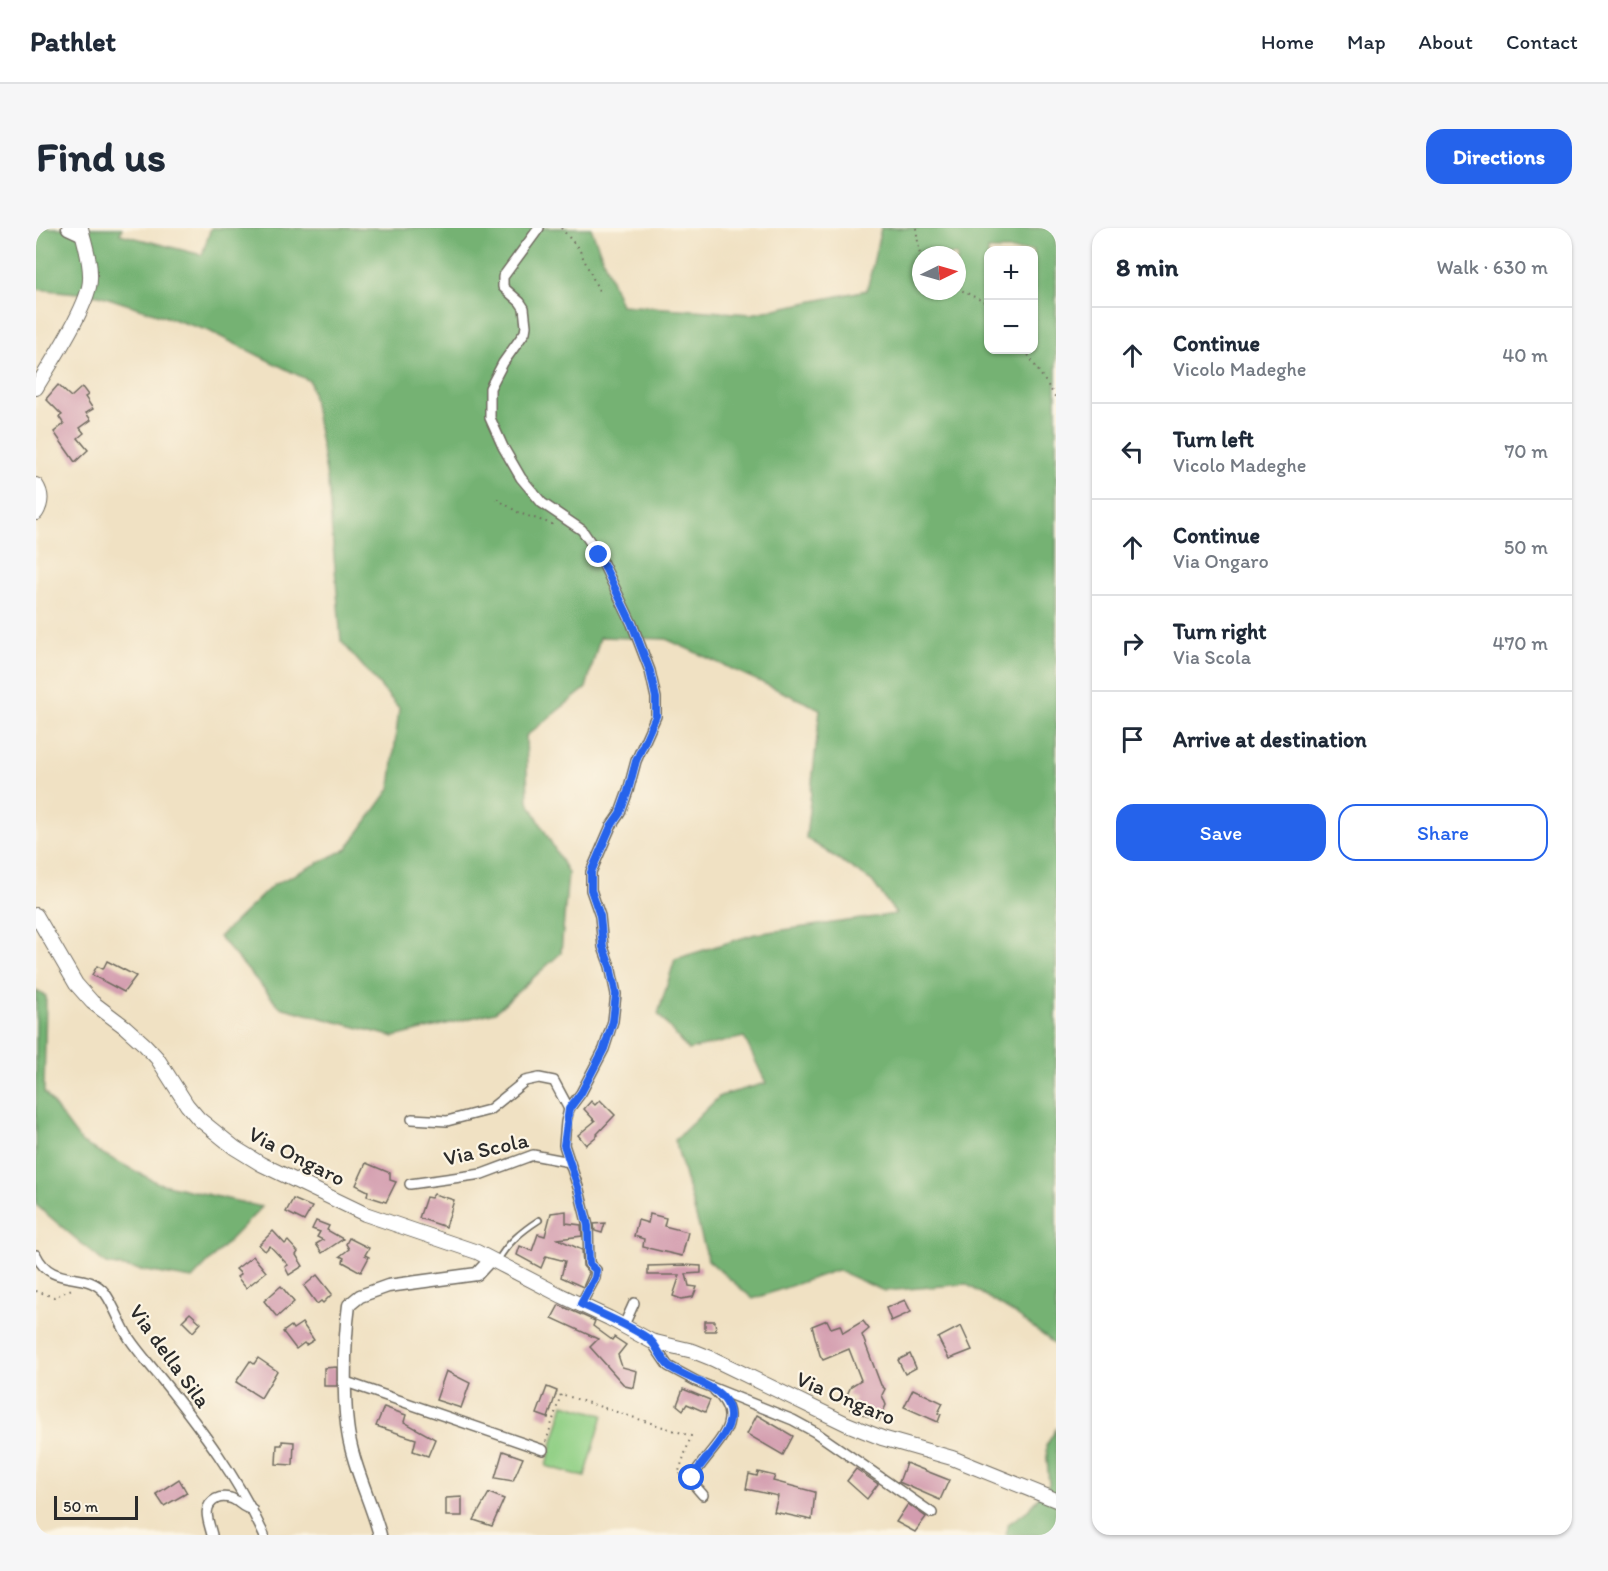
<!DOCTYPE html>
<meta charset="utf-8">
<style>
body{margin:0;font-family:Itim,sans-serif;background:#f6f6f7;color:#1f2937}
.controls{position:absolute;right:18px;top:18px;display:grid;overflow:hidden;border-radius:12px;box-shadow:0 2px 4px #0004}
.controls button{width:54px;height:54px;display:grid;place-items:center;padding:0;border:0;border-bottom:2px solid #e0e1e3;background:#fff;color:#1f2937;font:30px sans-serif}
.compass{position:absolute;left:876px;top:18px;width:54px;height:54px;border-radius:50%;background:#fff;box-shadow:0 2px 4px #0004;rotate:85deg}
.scale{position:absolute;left:18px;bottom:15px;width:84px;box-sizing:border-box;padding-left:6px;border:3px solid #2b2b2b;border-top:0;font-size:16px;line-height:21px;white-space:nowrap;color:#2b2b2b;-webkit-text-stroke:4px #fcf5e5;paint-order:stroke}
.stop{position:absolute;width:18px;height:18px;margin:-14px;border:4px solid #2563eb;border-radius:50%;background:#fff}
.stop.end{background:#2563eb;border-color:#fff;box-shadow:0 2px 6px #0008}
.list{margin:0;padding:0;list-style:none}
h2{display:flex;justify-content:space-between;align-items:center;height:78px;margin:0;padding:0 24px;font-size:26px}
h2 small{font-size:20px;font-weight:400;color:#747a83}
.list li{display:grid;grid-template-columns:39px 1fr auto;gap:18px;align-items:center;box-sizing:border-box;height:96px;padding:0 24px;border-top:2px solid #e0e1e3}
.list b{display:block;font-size:22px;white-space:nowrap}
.list p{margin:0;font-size:20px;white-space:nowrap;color:#747a83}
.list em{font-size:20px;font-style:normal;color:#747a83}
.actions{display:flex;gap:12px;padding:18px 24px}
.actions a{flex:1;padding:14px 0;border:2px solid #2563eb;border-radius:18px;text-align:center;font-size:21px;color:#2563eb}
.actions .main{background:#2563eb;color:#fff}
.icon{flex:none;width:33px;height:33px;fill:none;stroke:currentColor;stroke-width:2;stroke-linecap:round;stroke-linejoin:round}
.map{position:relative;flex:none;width:1020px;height:1307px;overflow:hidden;border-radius:18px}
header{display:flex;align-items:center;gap:36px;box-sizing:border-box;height:84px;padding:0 30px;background:#fff;border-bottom:2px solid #e0e1e3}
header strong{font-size:28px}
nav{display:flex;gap:33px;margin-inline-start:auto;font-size:21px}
.intro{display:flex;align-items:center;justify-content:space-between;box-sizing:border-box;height:144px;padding:0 36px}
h1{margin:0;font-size:42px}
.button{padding:15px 27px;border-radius:18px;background:#2563eb;color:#fff;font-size:21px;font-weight:700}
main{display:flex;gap:36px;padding:0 36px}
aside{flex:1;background:#fff;border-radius:18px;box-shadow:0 2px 4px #0004}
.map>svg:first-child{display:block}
</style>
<header>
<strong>Pathlet</strong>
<nav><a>Home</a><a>Map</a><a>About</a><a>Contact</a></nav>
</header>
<div class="intro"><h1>Find us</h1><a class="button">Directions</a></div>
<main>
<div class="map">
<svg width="1020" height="1307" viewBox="0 0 1020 1307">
<rect width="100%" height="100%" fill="#fcf5e5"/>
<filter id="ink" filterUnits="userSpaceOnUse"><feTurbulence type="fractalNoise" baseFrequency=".0167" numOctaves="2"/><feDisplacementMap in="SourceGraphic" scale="12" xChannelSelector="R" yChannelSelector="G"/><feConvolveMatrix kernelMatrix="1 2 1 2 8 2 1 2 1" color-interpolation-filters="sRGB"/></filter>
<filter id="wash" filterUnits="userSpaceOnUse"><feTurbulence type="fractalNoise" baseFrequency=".008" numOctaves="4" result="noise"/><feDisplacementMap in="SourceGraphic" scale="24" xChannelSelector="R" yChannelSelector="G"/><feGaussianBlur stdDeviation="1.35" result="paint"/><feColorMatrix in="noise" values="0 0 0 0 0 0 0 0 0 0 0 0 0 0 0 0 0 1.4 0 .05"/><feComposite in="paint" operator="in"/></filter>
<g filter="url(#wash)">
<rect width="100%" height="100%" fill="#f0e1c3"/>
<path fill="#92d086" stroke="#5e7e58" stroke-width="1.5" d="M528 1176 567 1187 549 1249 510 1238Z"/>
<g fill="#75b273" stroke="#506e4f" stroke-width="1.5" fill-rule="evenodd">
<path d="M0 0H86L84 6 166 27 175 0H555L585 77 715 86 831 62 845 0H1020V1117L979 1086 930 1056 848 1063 801 1042 717 1071 672 1032 639 912 684 868 730 855 708 809 652 822 622 786 639 731 719 706 860 686 836 653 770 610 784 481 630 411 564 409 550 460 490 508 492 573 532 645 525 725 459 784 358 809 244 779 183 709 237 657 311 621 354 561 363 480 305 413 292 256 274 153 173 103 63 67 0 61ZM952 22H998V122H952ZM885 27H921V63H885Z"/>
<path d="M0 763 10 768 8 864 46 915 122 955 226 979 156 1051 70 1036 0 977Z"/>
<path d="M1020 1201V1307H970L971 1297 992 1282 1013 1256 1010 1218Z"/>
</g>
<g id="blocks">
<g fill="#d39caf">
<path d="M22 157 35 169 46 159 52 167 49 169 57 181 50 185 55 192 44 200 48 205 42 210 52 222 39 234 18 204 28 196 23 189 26 187 10 171Z"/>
<path d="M71 733 100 748 88 764 56 747 61 738 67 741Z"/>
<path d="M564 872 579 887 561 906 562 907 550 917 542 907 559 893 548 881 555 873 559 877Z"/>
<path d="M330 935 354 945V952L360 954 350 974 331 968 332 963 320 957Z"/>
<path d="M398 966 418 972 410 999 383 990 390 969 395 970Z"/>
<path d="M257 971 276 979 268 993 250 984Z"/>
<path d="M530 983V995L545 997 546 1008 522 1011 546 1022 547 1038 553 1045 547 1059 525 1049 529 1033 510 1028 505 1040 481 1027 484 1018 496 1023 502 1006 509 1008 515 985Z"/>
<path d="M614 986 630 990 628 998 652 1004 646 1028 607 1019 608 1011 598 1008 602 992 612 995Z"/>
<path d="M280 993 293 998 291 1002 307 1011 286 1025 280 1016 287 1012 281 1009 284 1004 276 1001Z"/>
<path d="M569 995 566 1005 559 1003 558 996Z"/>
<path d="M237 1003 249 1016 252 1013 262 1024 260 1027 267 1038 253 1047 249 1039 252 1037 234 1018 229 1023 223 1017Z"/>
<path d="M313 1010 333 1020 329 1027 333 1029 325 1044 307 1034 308 1030 304 1028 313 1021 310 1016Z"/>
<path d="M217 1028 230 1044 210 1060 201 1049 205 1046 200 1041Z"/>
<path d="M648 1037 665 1038V1045L650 1046 653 1058 661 1059 657 1069 645 1071 637 1068 644 1047H612V1038Z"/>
<path d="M281 1047 296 1066 287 1075 285 1073 281 1076 268 1058Z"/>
<path d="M245 1058 258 1074 241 1089 228 1073Z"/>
<path d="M869 1072 875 1084 855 1093 850 1080Z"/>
<path d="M523 1077 559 1093 557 1098 576 1112 578 1109 590 1117 582 1127 586 1139 601 1143 598 1160 589 1158 554 1119 562 1111 516 1090Z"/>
<path d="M154 1085 165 1095 157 1104 146 1093Z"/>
<path d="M791 1092 795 1100 804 1097 807 1105 827 1093 833 1101 826 1107 845 1157 849 1161 846 1167 850 1177 843 1193 814 1181 819 1170 811 1167 815 1158 825 1152 813 1121 787 1132 784 1127 776 1098Z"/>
<path d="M669 1093H679L680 1103H669Z"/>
<path d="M266 1095 278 1112 270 1117 268 1115 260 1121 247 1104 255 1098 257 1101Z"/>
<path d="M925 1098 936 1122 913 1131 902 1110Z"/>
<path d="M874 1126 880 1140 869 1146 862 1132Z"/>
<path d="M222 1130 241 1143 225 1170 200 1154 214 1133 218 1136Z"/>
<path d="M301 1139V1158H288V1140Z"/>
<path d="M410 1143 434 1155 425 1180 400 1172Z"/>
<path d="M511 1159 521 1163 512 1190 501 1186Z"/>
<path d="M647 1161 674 1172 669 1184 651 1176 647 1182 641 1177Z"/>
<path d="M877 1161 907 1175 902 1185 905 1186 902 1194 868 1179Z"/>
<path d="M348 1179 370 1187 368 1194 399 1211 392 1228 377 1223 380 1211 340 1198Z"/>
<path d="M721 1187 757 1208 747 1227 711 1206Z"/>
<path d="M246 1213 258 1214 257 1237 240 1236 241 1217H246Z"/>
<path d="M467 1223 487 1230 477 1253 459 1250Z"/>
<path d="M870 1235 913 1252 904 1272 863 1254Z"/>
<path d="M820 1241 842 1256 831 1271 811 1253Z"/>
<path d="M722 1244 739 1248 737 1253 779 1264 776 1292 738 1284 742 1268 710 1261 713 1246 721 1248Z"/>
<path d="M143 1251 151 1265 128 1278 120 1266Z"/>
<path d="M453 1265 468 1271 456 1298 438 1292Z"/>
<path d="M426 1269V1288H410V1270Z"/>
<path d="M872 1276 890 1289 879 1304 860 1294Z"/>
</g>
</g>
</g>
<g filter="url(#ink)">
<use href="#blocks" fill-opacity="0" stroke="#706b60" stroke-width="1.5"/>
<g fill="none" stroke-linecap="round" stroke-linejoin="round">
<g stroke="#706b60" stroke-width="8">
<path id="service" d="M461 1034C471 1015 486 1003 503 992"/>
</g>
<g stroke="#706b60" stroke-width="12">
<g id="minor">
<path d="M503 0 467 49V59L484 74 488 80 490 98 489 104 467 135 454 160V190L467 219 485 250 506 275 546 302 563 327 596 396 614 443 620 470V488L600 533 592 563 584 585 575 598 555 644V662L564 688 567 719 574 738 580 766 577 793 568 821 545 865 533 881 530 894 528 917 543 962 552 998 553 1036 560 1042 559 1050 545 1076"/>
<path d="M376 891 411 893 453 882 489 853 503 850 518 853 533 881"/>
<path d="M374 956 446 946 497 927 534 934"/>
<path d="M0 1027C16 1061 51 1041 69 1065 79 1079 84 1096 93 1110 103 1125 116 1139 127 1153 166 1202 202 1250 228 1307"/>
<path d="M588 1097 598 1075"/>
<path d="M615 1113 632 1138 660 1153 757 1192 779 1204 896 1285"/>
<path d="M310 1154 507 1222"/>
<path d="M667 1267 660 1259 656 1250C673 1219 715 1195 679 1163"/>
<path d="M176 1307C173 1294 165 1279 180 1271 184 1269 189 1269 194 1270 203 1272 206 1281 216 1281"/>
</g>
</g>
<g stroke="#706b60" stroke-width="15">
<g id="tertiary">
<path d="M32 0 47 7"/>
<path d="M344 1307C336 1277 322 1249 315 1219 306 1184 308 1113 313 1077L324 1068 352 1058 441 1046 454 1032"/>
</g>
</g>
<g stroke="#706b60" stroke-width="16">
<g id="secondary">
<path d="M0 160C14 136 54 76 54 51 55 34 49 17 45 0"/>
<path d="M0 257C6 266 6 275 0 285"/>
<path d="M0 687 40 756 56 774 89 799 109 817 121 830 151 877 163 891 199 920 225 936 329 986 441 1024 526 1068 573 1090 615 1113 657 1123 677 1131 811 1196 846 1210 916 1230 1020 1272"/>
</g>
</g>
<g stroke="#706b60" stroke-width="2" stroke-dasharray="1.5 4.5" stroke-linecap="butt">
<path d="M525 0 543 21 564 65"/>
<path d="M880 0 885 35"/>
<path d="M921 60 952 76"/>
<path d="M989 122 1020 170"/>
<path d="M461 271 483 285 519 297"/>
<path d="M0 1063 18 1069 38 1060"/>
<path d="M510 1214 525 1166 655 1208 642 1246 648 1247"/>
</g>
<use href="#service" stroke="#fff" stroke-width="4.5"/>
<use href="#minor" stroke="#fff" stroke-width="9"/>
<use href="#tertiary" stroke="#fff" stroke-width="12"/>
<use href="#secondary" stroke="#fff" stroke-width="14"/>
</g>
</g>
<g fill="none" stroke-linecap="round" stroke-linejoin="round" filter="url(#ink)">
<path stroke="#2563eb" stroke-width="8" d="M563 327 596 396 614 443 620 470V488L600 533 592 563 584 585 575 598 555 644V662L564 688 567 719 574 738 580 766 577 793 568 821 545 865 533 881 528 917 543 962 552 998 553 1036 560 1042 559 1050 545 1076C563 1085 600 1100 614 1112 622 1119 625 1131 633 1138 652 1153 694 1158 694 1188 694 1208 666 1232 656 1250"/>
</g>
<g text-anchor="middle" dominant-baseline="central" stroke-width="4.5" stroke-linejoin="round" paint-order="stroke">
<g font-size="22" fill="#2b2b2b" stroke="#fcf5e5">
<text transform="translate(450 921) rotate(-13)">Via Scola</text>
<text transform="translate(261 928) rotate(27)">Via Ongaro</text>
<text transform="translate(134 1128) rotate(54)">Via della Sila</text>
<text transform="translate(810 1170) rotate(23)">Via Ongaro</text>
</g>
</g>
</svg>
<div class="controls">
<button>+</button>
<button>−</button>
</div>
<svg class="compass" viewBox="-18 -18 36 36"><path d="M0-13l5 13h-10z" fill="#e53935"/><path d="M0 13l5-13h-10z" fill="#747a83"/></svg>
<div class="scale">50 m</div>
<div class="stop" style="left:656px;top:1250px"></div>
<div class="stop end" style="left:563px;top:327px"></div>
</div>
<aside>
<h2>8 min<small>Walk · 630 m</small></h2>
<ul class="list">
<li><svg class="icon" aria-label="ahead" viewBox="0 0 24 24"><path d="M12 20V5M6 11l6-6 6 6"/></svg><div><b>Continue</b><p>Vicolo Madeghe</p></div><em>40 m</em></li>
<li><svg class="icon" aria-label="left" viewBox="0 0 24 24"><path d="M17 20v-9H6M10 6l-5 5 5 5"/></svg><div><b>Turn left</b><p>Vicolo Madeghe</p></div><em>70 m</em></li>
<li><svg class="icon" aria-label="ahead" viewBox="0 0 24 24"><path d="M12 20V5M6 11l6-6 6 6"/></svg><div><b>Continue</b><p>Via Ongaro</p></div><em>50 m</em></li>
<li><svg class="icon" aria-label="right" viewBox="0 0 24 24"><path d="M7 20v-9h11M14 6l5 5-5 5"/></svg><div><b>Turn right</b><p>Via Scola</p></div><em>470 m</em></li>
<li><svg class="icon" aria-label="arrive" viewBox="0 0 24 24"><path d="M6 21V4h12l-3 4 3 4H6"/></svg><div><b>Arrive at destination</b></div></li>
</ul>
<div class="actions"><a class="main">Save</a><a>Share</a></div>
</aside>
</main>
